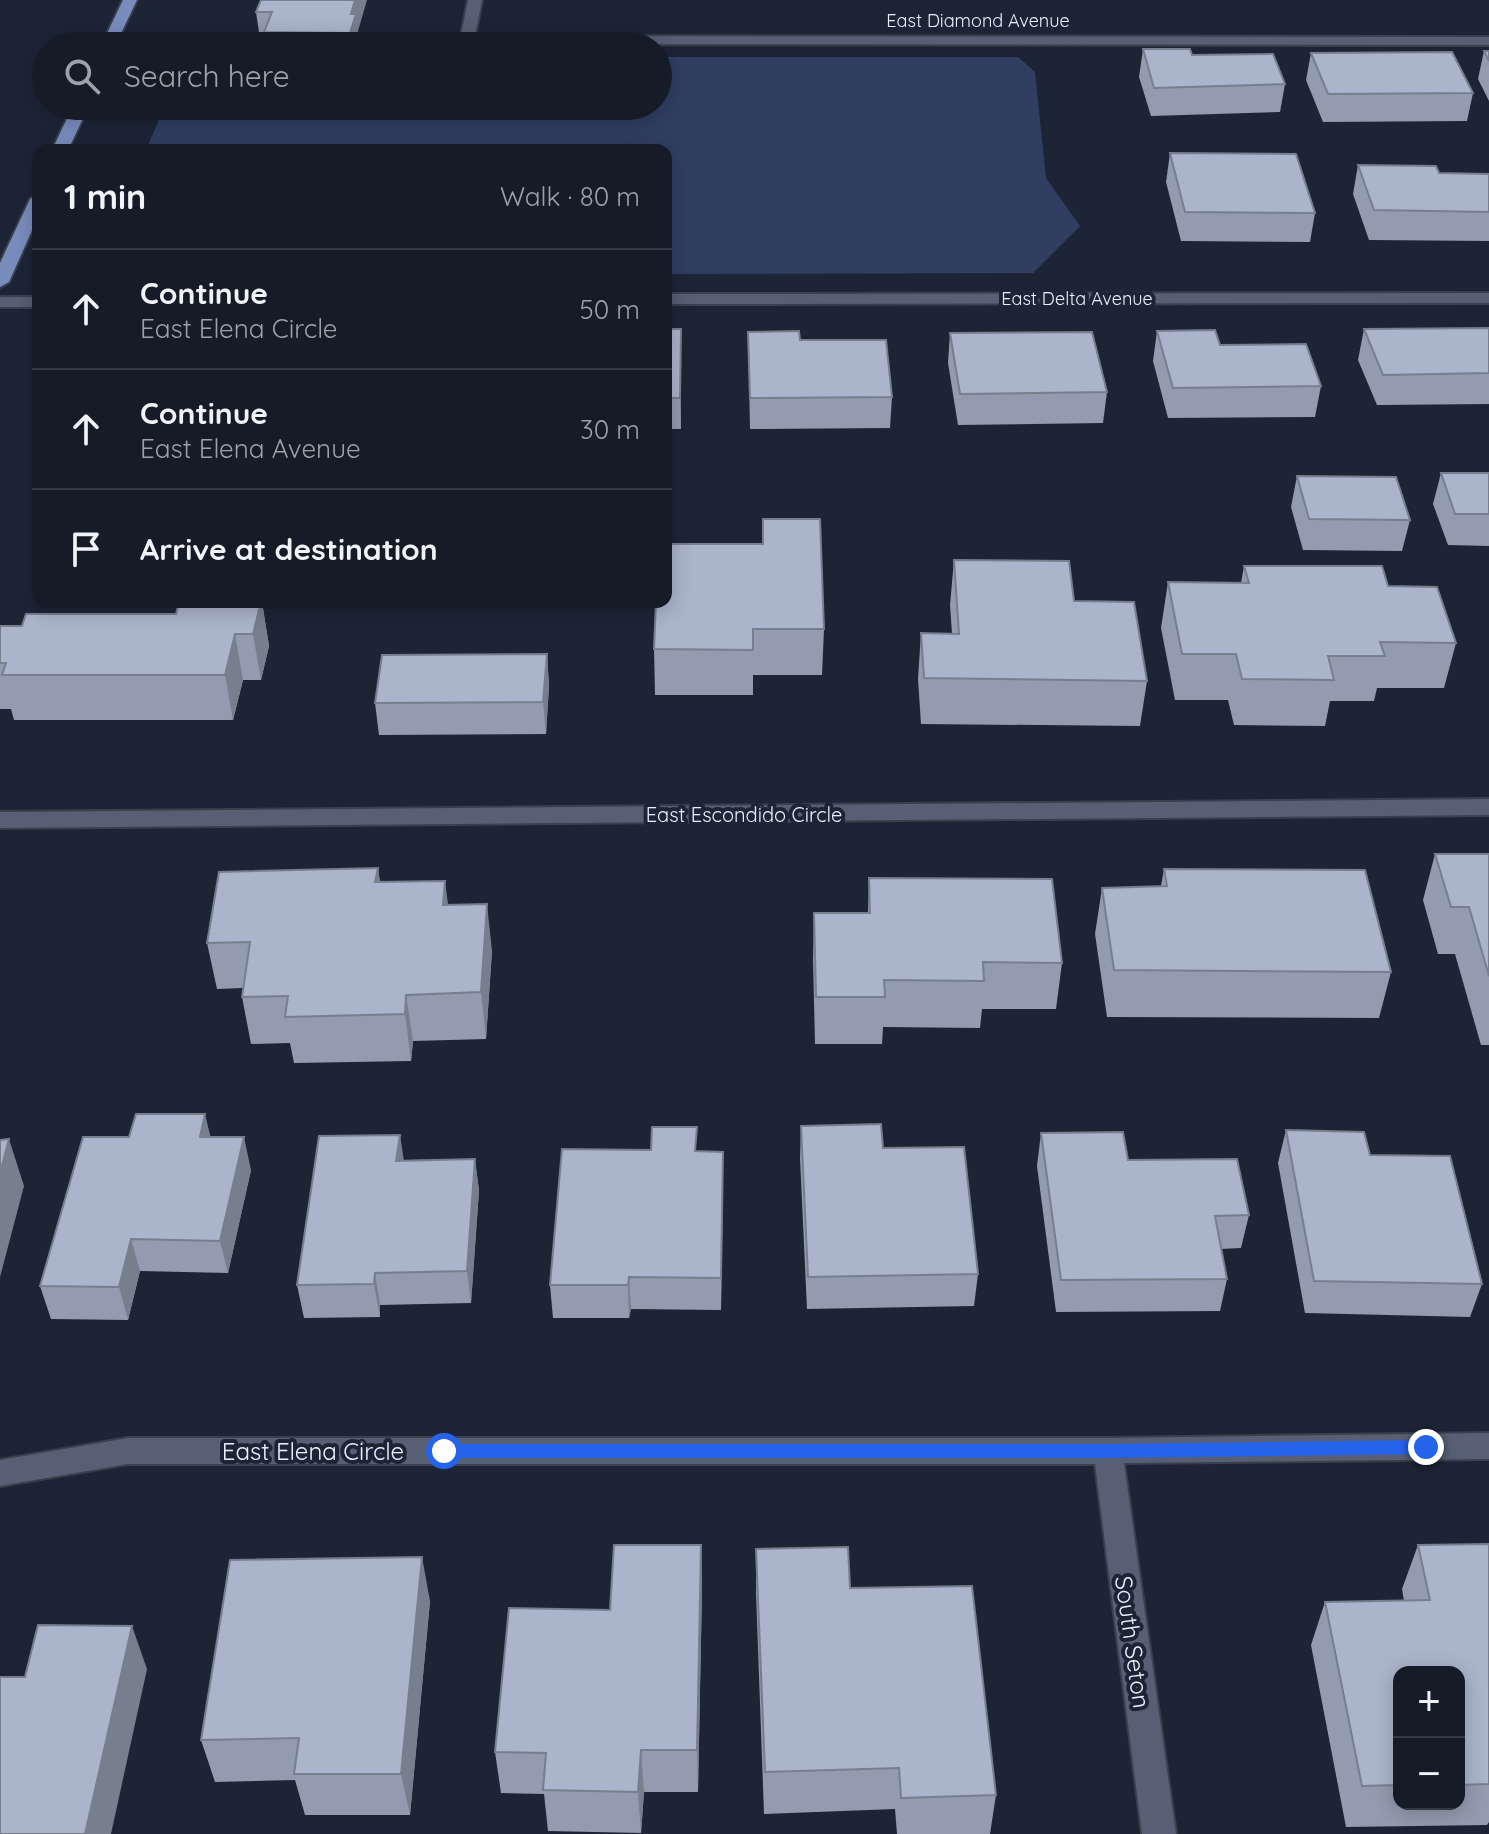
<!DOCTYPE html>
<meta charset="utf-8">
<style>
body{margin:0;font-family:Quicksand,sans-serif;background:#1f2430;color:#f1f3f6}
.controls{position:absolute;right:24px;bottom:24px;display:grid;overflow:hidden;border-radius:16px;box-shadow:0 4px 20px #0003}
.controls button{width:72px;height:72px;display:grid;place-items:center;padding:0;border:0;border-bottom:2px solid #353945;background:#161b28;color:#f1f3f6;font:40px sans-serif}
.stop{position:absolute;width:24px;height:24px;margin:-18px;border:6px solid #2563eb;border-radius:50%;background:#fff}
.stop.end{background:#2563eb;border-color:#fff;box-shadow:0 2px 8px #0008}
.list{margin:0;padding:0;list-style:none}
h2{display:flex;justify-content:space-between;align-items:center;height:104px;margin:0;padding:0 32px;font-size:34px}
h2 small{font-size:26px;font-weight:400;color:#9ea1a8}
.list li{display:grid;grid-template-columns:52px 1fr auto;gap:24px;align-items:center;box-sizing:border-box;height:120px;padding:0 32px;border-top:2px solid #353945}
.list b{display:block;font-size:30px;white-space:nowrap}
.list p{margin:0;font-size:26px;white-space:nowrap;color:#9ea1a8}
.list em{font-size:26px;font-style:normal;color:#9ea1a8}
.icon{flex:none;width:44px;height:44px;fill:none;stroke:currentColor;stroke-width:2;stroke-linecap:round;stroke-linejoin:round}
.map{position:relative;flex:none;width:1489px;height:1834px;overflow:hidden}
.search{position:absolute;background:#161b28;box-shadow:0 4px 20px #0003;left:32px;top:32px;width:640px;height:88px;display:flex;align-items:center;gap:20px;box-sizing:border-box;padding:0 28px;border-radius:44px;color:#9ea1a8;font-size:30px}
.panel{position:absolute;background:#161b28;box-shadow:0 4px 20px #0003;left:32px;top:144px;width:640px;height:464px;border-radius:16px}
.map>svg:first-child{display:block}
</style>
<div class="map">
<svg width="1489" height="1834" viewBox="0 0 1489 1834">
<rect width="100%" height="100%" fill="#1d2436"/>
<path fill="#303e62" d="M658 57H1018L1035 72 1046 178 1080 226 1033 273 666 274V150H146L163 110 181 106H658Z"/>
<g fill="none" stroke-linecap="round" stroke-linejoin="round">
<g stroke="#393f4e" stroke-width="4">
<g id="minor">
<path d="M468 0H482L475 36 1489 37V45L467 44 460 40Z"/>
<path d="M1489 293V303L666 304V294Z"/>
<rect x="0" y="297" width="38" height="10"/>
<path d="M1489 799V815L0 828V812Z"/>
<path d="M1489 1433V1459L1124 1463 1176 1834H1142L1095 1464H128L0 1486V1460L128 1438H1108Z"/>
</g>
</g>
<g stroke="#393f4e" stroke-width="4">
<g id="major">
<path d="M123 0H137L115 46H101Z"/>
<path d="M73 106H89L68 150H52Z"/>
<path d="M38 194V217L9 282 0 287V263L30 199Z"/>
</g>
</g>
<use href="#minor" fill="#565f74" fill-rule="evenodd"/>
<use href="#major" fill="#798dbd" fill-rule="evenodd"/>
</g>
<g fill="#929baf" fill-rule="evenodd">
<path d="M261 0 358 31 359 41 357 46H266L265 39H260L256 12Z"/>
<path d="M1143 49 1285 84 1280 112 1151 116 1139 77Z"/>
<path d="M1484 51H1489V101L1478 79Z"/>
<path d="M1311 53 1473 93 1467 121 1323 122 1306 80Z"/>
<path d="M1170 153 1315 213 1310 242 1181 241 1166 182Z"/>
<path d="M1358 165 1439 173 1489 174V241L1369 240 1353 194Z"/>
<path d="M1489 328V404L1377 405 1358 360 1364 329Z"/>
<rect x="666" y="329" width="15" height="100"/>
<path d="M1157 331 1321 386 1315 417 1168 418 1153 361Z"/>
<path d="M748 332 892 397 890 428 750 429Z"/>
<path d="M950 333 1107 392 1103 423 958 425 948 363Z"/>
<path d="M1441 473H1489V546L1448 545 1433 504Z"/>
<path d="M1297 476 1410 520 1402 551 1303 550 1291 507Z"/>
<path d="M954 560 1074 601 1147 681 1140 726 921 724 918 679 921 633 952 634 950 605Z"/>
<path d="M1244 566 1388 586 1456 643 1444 688H1377L1374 701H1330L1325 726 1234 725 1228 700H1175L1161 628 1168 582 1241 583Z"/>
<path d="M179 602H262L269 646 261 680H243L233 720H14L11 709H0V626H22L176 614Z"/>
<path d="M656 602 824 629 822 675H753V695H655L654 649Z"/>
<path d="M547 654 549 686 546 734 379 735 375 703Z"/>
<path d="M1435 854H1489V1045H1481L1455 954H1438L1423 900Z"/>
<path d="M378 868 380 882 448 905 492 951 486 1039 413 1041 411 1061 294 1063 290 1043 251 1044 242 997 243 988 217 989 207 943Z"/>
<path d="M1164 869 1391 972 1379 1018 1107 1017 1095 934 1102 888 1161 886Z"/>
<path d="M869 878 1062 963 1056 1009H982L980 1028 883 1027 882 1044H815L813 959 814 913H868Z"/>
<path d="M801 1126 883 1148 978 1274 974 1306 807 1309 800 1158Z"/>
<path d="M1286 1130 1370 1155 1482 1284 1470 1317 1305 1313 1278 1163Z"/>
<path d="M1041 1133 1128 1160 1249 1215 1241 1248 1221 1249 1227 1279 1220 1311 1056 1312 1037 1166Z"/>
<path d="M211 1137 251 1170 228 1273 140 1271 128 1320 51 1319 40 1286Z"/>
<path d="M697 1151 723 1185 721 1310 631 1309 629 1318H553L550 1285Z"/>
<path d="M475 1159 479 1191 471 1303 380 1305V1317L304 1318 297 1285 404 1160Z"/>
<path d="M1489 1544V1822L1487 1825 1346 1827 1311 1645 1325 1602 1404 1601 1402 1589 1418 1545ZM1399 1672H1459V1804H1399Z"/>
<path d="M701 1545 702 1589 698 1792H644L641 1833 548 1831 544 1794 501 1793 495 1752 610 1610Z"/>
<path d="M756 1549 850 1588 996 1795 990 1834H897L895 1809 764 1814 756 1593Z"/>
<path d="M430 1601 410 1815H305L295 1780 215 1782 201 1740Z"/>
</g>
<g fill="#777e8e">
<path d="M355 0H367L358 31 359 41 357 46H351L350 33 351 14Z"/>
<path d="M681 329V429L680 398Z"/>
<path d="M244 602H262L269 646 261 680 253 634Z"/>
<path d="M235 634 243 680 233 720 225 675Z"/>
<path d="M547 654 549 686 546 734 543 702Z"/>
<path d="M378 868 384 914 375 882Z"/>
<path d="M445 881 451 927 443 905Z"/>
<path d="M487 904 492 951 486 1039 481 992Z"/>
<path d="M406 995 413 1041 411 1061 405 1014Z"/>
<path d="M205 1114 213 1147 200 1137Z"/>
<path d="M400 1135 405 1168 396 1161Z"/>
<path d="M244 1137 251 1170 228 1273 220 1241Z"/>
<path d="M9 1139 24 1186 0 1277V1173Z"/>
<path d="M723 1152V1185L721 1310V1278Z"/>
<path d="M475 1159 479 1191 471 1303 467 1271Z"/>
<path d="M131 1239 140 1271 128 1320 119 1287Z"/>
<path d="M375 1273 380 1305V1317L374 1284Z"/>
<path d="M629 1277 631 1309 629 1318 628 1285Z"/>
<path d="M701 1545 702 1589 698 1792 697 1750Z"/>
<path d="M422 1557 430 1601 410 1815 401 1774Z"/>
<path d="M132 1626 147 1669 111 1834H85Z"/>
<path d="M641 1750 644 1792 641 1833 638 1792Z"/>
</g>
<g fill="#aab4cb" stroke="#777e8e" stroke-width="2">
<path d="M261 0H355L351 14H356L350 33 264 32 272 12H256Z"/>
<path d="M1143 49H1190L1192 55 1273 54 1285 84 1154 88Z"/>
<path d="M1484 51H1489V61Z"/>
<path d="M1452 52 1473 93 1328 94 1311 53Z"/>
<path d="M1170 153 1296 154 1315 213 1185 212Z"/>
<path d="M1358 165 1436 166 1439 173 1489 174V212L1374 210Z"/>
<path d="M1489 328V373L1383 375 1364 329Z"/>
<path d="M666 329H681L680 398H666Z"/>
<path d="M1215 330 1220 345 1306 344 1321 386 1173 388 1157 331Z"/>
<path d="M799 331 800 340H886L892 397 750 398 748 332Z"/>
<path d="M1092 332 1107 392 960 394 950 333Z"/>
<path d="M1441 473H1489V514H1455Z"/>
<path d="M1297 476 1396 477 1410 520 1309 519Z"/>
<path d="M763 519H820L824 629H753V650L654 649 656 602H666V544H763Z"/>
<path d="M954 560 1069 561 1074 601 1134 602 1147 681 924 678 921 633 959 634Z"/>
<path d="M1244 566H1382L1388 586 1437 587 1456 643 1380 642 1385 656H1328L1334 680 1242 679 1236 654H1182L1168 582 1249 583Z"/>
<path d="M179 602H261L253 634H235L225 675H2L6 663H0V626H22L26 614H176Z"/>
<path d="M547 654 543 702 375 703 382 655Z"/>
<path d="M1435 854H1489V976L1469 907H1451Z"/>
<path d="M378 868 375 882 445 881 443 905 487 904 481 992 406 995 405 1014 285 1017 288 996 242 997 250 942 207 943 219 872Z"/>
<path d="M1164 869 1365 870 1391 972 1114 970 1102 888 1167 886Z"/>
<path d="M869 878 1052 879 1062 963 983 962 984 981 884 980 885 997H816L814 913H870Z"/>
<path d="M136 1114H205L200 1137H244L220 1241 131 1239 119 1287 40 1286 83 1137H129Z"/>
<path d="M881 1124 883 1148 964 1147 978 1274 808 1277 801 1126Z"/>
<path d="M652 1127H697L695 1151 723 1152 721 1278 629 1277 628 1285H550L562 1149 651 1150Z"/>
<path d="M1286 1130 1364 1132 1370 1155 1450 1156 1482 1284 1314 1281Z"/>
<path d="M1123 1132 1128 1160 1237 1159 1249 1215 1215 1216 1227 1279 1061 1280 1041 1133Z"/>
<path d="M400 1135 396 1161 475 1159 467 1271 375 1273 374 1284 297 1285 319 1136Z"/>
<path d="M9 1139 0 1173V1140Z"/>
<path d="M1489 1544V1784L1459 1785V1672H1399V1785L1362 1786 1325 1602 1430 1600 1418 1545Z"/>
<path d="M614 1545H701L697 1750H641L638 1792 543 1790 546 1753 495 1752 509 1608 610 1610Z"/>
<path d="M848 1547 850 1588 972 1586 996 1795 901 1798 899 1768 765 1772 756 1549Z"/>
<path d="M422 1557 401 1774H294L299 1738 201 1740 230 1560Z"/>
<path d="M38 1625 132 1626 85 1834H0V1677H25Z"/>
</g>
<path fill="#2563eb" d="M1426 1440 1434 1447 1426 1454 1108 1458H444L436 1451 444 1444H1108Z"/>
<g text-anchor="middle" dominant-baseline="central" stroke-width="8" stroke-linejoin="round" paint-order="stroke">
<g font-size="18" fill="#e9effb" stroke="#1d2436">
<text x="978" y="20">East Diamond Avenue</text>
<text x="1077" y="298">East Delta Avenue</text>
</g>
<g font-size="20" fill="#e9effb" stroke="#1d2436">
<text x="744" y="814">East Escondido Circle</text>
</g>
<g font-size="24" fill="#e9effb" stroke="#1d2436">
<text x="313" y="1451">East Elena Circle</text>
<text transform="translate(1133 1642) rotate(82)">South Seton</text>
</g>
</g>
</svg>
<div class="controls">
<button>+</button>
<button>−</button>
</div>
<div class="stop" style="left:444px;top:1451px"></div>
<div class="stop end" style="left:1426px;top:1447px"></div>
<div class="search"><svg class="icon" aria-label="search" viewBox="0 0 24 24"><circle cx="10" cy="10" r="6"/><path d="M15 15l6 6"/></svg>Search here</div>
<section class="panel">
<h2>1 min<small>Walk · 80 m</small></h2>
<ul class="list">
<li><svg class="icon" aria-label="ahead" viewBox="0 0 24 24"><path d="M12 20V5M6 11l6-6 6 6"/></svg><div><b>Continue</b><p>East Elena Circle</p></div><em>50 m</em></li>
<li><svg class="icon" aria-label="ahead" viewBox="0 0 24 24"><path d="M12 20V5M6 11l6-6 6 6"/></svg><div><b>Continue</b><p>East Elena Avenue</p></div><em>30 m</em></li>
<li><svg class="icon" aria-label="arrive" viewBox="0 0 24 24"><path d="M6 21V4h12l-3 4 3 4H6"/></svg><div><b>Arrive at destination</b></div></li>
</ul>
</section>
</div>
